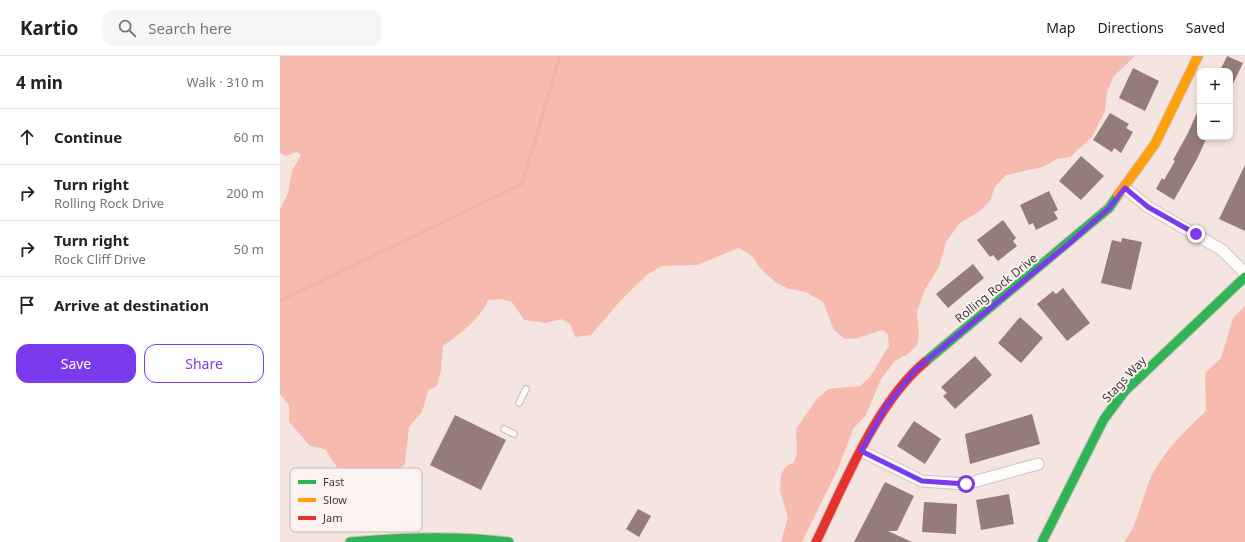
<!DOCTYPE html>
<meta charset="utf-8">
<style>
body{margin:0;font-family:"Noto Sans",sans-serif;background:#f6f6f6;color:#222}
.controls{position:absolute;right:12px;top:12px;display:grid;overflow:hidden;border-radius:8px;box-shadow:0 2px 6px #0003}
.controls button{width:36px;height:36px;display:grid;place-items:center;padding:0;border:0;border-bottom:1px solid #e0e0e0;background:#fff;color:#222;font:20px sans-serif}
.stop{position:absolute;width:12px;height:12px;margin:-9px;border:3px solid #7c3aed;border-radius:50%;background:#fff}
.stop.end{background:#7c3aed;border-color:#fff;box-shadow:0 1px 4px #0008}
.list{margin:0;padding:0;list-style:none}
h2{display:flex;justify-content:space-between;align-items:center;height:52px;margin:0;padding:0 16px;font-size:17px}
h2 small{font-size:13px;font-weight:400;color:#767676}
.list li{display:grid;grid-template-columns:26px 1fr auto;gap:12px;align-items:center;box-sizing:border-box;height:56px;padding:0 16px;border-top:1px solid #e0e0e0}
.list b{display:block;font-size:15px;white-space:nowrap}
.list p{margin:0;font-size:13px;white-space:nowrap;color:#767676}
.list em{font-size:13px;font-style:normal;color:#767676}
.actions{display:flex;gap:8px;padding:12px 16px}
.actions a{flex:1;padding:9px 0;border:1px solid #7c3aed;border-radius:12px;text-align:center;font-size:14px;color:#7c3aed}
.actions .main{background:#7c3aed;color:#fff}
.icon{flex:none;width:22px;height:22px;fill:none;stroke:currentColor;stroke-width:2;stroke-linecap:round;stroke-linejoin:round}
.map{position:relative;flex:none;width:965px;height:486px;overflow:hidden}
header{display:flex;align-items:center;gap:24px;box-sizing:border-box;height:56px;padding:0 20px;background:#fff;border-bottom:1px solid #e0e0e0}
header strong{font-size:19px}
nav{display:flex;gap:22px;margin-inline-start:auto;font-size:14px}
.search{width:280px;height:36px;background:#f6f6f6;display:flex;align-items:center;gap:10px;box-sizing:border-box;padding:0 14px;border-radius:12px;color:#767676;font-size:15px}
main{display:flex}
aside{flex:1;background:#fff}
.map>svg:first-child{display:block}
</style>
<header>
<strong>Kartio</strong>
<div class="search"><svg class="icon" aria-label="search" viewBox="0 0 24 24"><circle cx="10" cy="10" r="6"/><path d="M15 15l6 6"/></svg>Search here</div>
<nav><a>Map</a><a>Directions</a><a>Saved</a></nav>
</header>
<main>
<aside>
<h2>4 min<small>Walk · 310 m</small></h2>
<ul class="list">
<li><svg class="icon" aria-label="ahead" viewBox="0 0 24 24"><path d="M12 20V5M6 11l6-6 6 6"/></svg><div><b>Continue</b></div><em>60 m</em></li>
<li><svg class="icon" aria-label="right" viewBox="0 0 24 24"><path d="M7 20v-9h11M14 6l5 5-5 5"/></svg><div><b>Turn right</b><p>Rolling Rock Drive</p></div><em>200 m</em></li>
<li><svg class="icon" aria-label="right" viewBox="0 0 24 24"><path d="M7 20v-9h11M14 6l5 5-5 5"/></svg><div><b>Turn right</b><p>Rock Cliff Drive</p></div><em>50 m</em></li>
<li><svg class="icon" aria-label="arrive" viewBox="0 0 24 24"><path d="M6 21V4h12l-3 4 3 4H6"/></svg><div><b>Arrive at destination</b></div></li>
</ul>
<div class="actions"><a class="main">Save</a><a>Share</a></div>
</aside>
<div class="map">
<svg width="965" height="486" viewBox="0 0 965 486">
<rect width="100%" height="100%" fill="#f5e5e1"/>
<g fill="#f6bbae">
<path d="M0 0H855L834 20 827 36 825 55 812 81 790 101 777 103 763 111 726 119 715 131 710 145 700 155 680 167 666 186 659 211 644 235 637 256 639 279 637 289 628 298 615 305 601 323 586 359 573 373 558 413 522 486H501L508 461 500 435 501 419 506 410 514 406 517 398 516 373 536 344 548 333 580 330 590 321 609 290 608 279 603 274 578 282 565 283 554 274 543 246 526 236 509 233 495 226 481 213 472 200 459 192 417 209 382 210 368 218 341 244 311 279 295 281 290 268 281 263 266 267 244 264 232 246 221 243 208 244C201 262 179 279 163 290L161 314 157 330 148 335 142 356 129 371 125 408 115 416 111 428 98 441 91 461 84 469 72 470 64 465V422L45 393 30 390 9 366V349L0 338V153L8 137 12 115 21 99 17 96 5 100 0 97Z"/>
<path d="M965 250V486H844C860 465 862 438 874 415 887 392 907 373 926 355L925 317 941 302 953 262Z"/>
</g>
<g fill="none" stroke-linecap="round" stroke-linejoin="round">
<path stroke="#f7b1a2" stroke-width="3.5" d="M0 245 242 128 280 0"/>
</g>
<g fill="#947d78">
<path d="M947 0 963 7 950 34V15H940Z"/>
<path d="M853 12 879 25 865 55 839 42Z"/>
<path d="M920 50V81H927L917 103 894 144 876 133 882 122 884 124 895 105 893 104 908 77Z"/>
<path d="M830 57 849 68 846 72 853 76 841 97 834 92 832 96 813 84Z"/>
<path d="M801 100 824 120 801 144 779 125Z"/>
<path d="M965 109V175L939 163Z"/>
<path d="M769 135 778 154 774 156 778 163 756 174 753 167 749 169 740 149Z"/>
<path d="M723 164 736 182 733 185 737 190 718 205 713 199 710 201 697 184Z"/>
<path d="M842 182 862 186 851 234 821 227 832 184 841 186Z"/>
<path d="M693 208 704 222 668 252 656 238Z"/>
<path d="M783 232 810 267 787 285 757 248 773 235 776 238Z"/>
<path d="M740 261 763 282 741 307 718 287Z"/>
<path d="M695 300 712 319 675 353 663 340 667 337 661 331Z"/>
<path d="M752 358 760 388 690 408 685 378Z"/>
<path d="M175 359 226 384 201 434 150 409Z"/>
<path d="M634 365 661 383 645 408 617 390Z"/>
<path d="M605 426 634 440 617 475H608L632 486H574Z"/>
<path d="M729 438 734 468 701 474 696 444Z"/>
<path d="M644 446 677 448 676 478 642 476Z"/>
<path d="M358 453 371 460 359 481 346 473Z"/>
</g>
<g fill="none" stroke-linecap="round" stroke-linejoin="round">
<g stroke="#d0c2bf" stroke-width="8">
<g id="lane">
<path d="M239 347 246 333"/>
<path d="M224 373 234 378"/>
</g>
</g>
<g stroke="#d0c2bf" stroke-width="13">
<g id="street">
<path d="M845 132 868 151 942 194 965 217"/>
<path d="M581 395 642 425 686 428 758 408"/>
</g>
</g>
<g stroke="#d0c2bf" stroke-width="11">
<g id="fast">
<path d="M645 306 829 152 838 139"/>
<path d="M70 486C123 481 176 479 229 486"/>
<path d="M762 486 824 363 845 335 965 221"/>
</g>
</g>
<g stroke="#d0c2bf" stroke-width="11">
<path id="slow" d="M838 139 875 88 918 0"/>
</g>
<g stroke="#d0c2bf" stroke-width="11">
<path id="jam" d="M536 486C564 429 596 347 645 306"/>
</g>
<use href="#lane" stroke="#fefbfa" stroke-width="5.5"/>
<use href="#street" stroke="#fefbfa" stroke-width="11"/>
<use href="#fast" stroke="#30b455" stroke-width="9"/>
<use href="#slow" stroke="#ff9f0a" stroke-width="9"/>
<use href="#jam" stroke="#e5322d" stroke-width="9"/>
</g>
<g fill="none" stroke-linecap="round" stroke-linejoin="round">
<path stroke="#7c3aed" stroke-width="5" d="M686 428 642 425 581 395 605 352 635 314 792 185 829 152 845 132 868 151 916 178"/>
</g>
<g text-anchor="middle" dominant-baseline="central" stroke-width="4" stroke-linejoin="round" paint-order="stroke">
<g font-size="12" fill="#453633" stroke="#faf3f1">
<text transform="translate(716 232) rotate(-39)">Rolling Rock Drive</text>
<text transform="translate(844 323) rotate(-47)">Stags Way</text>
</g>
</g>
<rect x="10" y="412" width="132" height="64" rx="6" fill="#faf3f1" stroke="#c4bab8" stroke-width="1"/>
<rect x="18" y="424" width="18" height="4" fill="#30b455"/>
<rect x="18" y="442" width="18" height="4" fill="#ff9f0a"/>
<rect x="18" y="460" width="18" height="4" fill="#e5322d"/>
<g font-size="11" fill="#453633">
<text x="43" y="430">Fast</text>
<text x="43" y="448">Slow</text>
<text x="43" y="466">Jam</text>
</g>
</svg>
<div class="controls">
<button>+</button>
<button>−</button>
</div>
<div class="stop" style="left:686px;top:428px"></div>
<div class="stop end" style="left:916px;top:178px"></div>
</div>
</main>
